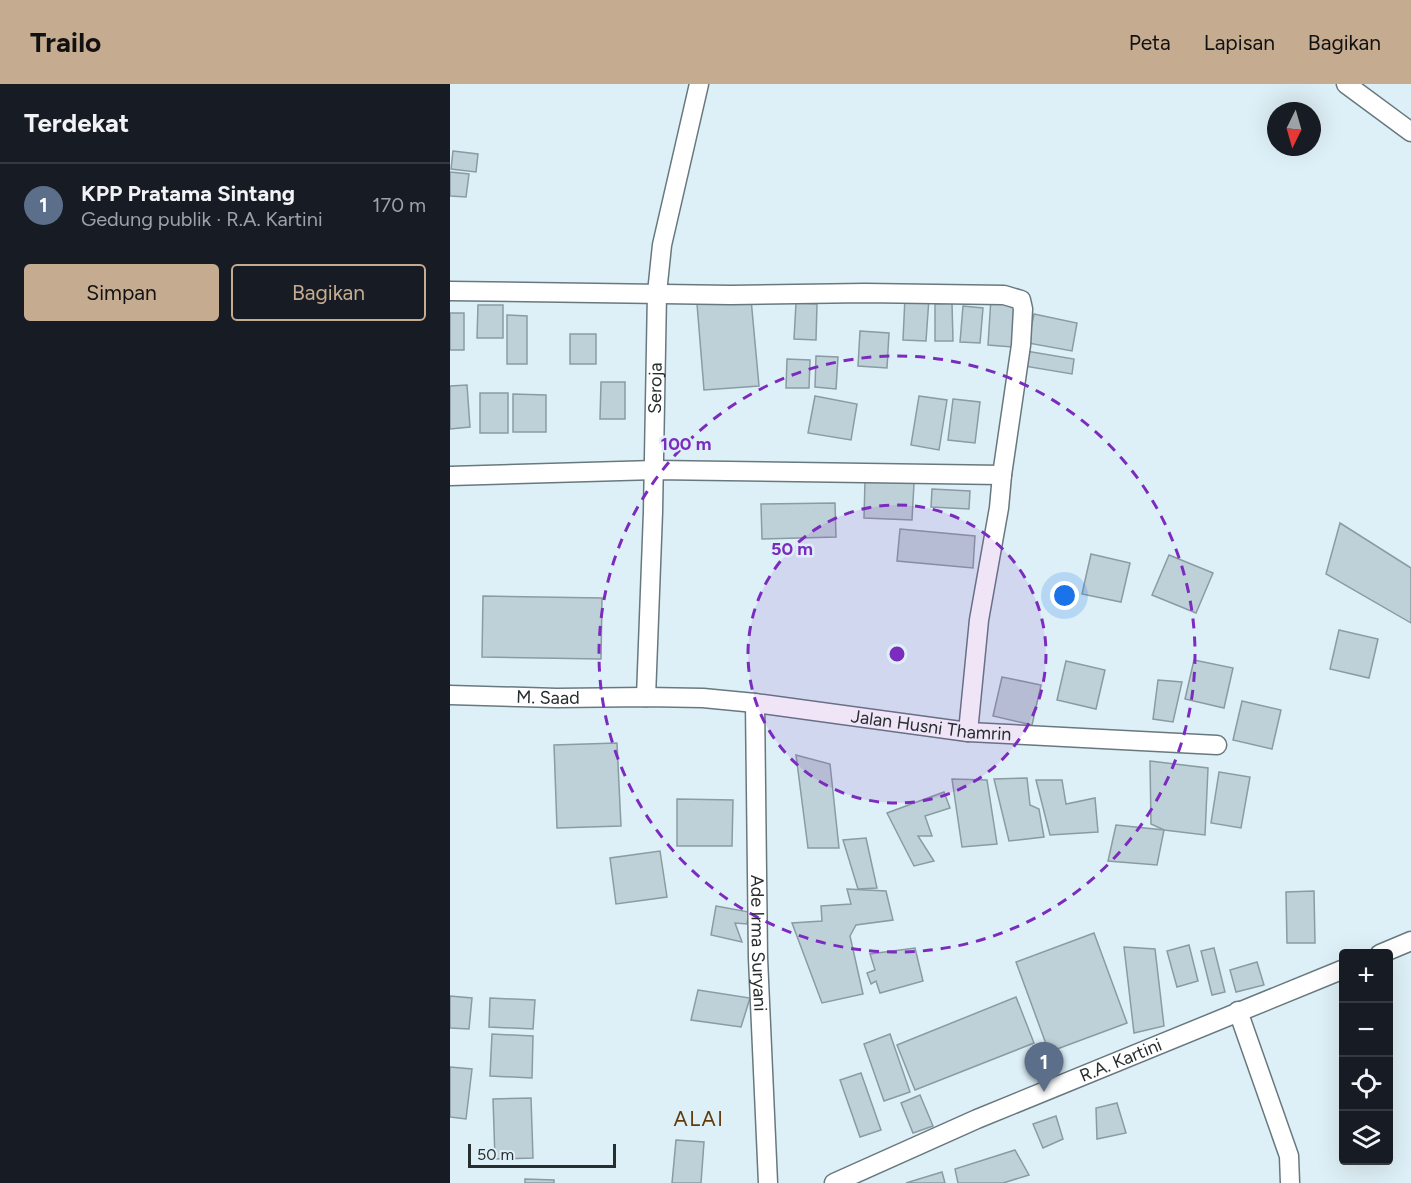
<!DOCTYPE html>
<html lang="id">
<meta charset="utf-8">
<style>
body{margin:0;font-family:Figtree,sans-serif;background:#242831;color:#f1f3f6}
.controls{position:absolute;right:18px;bottom:18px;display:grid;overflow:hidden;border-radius:6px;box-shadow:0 6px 24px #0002}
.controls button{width:54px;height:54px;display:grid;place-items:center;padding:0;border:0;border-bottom:2px solid #363941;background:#171b24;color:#f1f3f6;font:30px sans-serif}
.compass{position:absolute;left:817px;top:18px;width:54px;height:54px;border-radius:50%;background:#171b24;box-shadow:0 6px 24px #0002;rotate:185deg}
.scale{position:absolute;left:18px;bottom:15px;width:148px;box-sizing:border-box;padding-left:6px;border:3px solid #272e30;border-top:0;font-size:16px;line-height:21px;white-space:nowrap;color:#272e30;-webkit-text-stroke:4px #def0f7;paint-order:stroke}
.you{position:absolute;left:615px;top:512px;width:21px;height:21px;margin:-15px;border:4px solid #fff;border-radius:50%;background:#1a73e8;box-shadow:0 0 0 9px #1a73e833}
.badge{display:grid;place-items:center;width:39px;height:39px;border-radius:50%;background:#c5ac90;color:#fff;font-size:20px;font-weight:700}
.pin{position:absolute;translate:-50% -50px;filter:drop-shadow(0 2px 3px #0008)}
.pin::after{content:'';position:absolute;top:32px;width:21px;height:18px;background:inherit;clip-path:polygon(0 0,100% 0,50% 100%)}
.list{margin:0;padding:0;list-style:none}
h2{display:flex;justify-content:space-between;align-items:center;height:78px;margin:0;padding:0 24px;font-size:26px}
h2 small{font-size:20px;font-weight:400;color:#9ea1a6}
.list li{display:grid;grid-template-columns:39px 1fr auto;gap:18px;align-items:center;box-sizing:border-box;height:84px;padding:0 24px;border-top:2px solid #363941}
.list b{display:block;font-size:22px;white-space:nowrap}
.list p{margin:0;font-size:20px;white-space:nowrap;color:#9ea1a6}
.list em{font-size:20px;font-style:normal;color:#9ea1a6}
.actions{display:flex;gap:12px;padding:18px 24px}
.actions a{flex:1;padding:14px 0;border:2px solid #c5ac90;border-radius:6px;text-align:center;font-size:21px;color:#c5ac90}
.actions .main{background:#c5ac90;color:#111}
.icon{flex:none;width:33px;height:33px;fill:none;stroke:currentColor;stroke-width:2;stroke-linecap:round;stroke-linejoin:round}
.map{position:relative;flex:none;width:961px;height:1099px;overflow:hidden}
header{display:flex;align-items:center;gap:36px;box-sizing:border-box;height:84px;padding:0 30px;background:#c5ac90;color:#111}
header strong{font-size:28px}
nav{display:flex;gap:33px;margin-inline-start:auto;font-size:21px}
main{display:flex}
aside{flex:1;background:#171b24}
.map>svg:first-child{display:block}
</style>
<header>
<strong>Trailo</strong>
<nav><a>Peta</a><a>Lapisan</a><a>Bagikan</a></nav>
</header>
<main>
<aside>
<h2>Terdekat<small></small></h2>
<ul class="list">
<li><span class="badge" style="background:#5c6f8a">1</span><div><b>KPP Pratama Sintang</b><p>Gedung publik · R.A. Kartini</p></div><em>170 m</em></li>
</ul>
<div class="actions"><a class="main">Simpan</a><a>Bagikan</a></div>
</aside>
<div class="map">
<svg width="961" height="1099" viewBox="0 0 961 1099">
<rect width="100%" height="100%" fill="#def0f7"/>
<g fill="#bfd1d8" stroke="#8a9ba2" stroke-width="1.5">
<path d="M3 67 28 70 26 88 1 85Z"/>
<path d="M0 88 19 90 16 113 0 112Z"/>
<path d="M455 213 479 214 476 257 453 256Z"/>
<path d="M541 214 565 216 562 263 538 261Z"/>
<path d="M301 215 309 302 254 306 247 220Z"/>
<path d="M346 219 367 220 366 256 344 255Z"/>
<path d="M502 219 503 257H485V220Z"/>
<path d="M28 221H53V254H27Z"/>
<path d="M513 222 533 224 530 259 510 258Z"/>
<rect x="0" y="229" width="14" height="37"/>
<path d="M584 230 627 239 622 267 578 259Z"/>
<path d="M57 231 77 232V280H57Z"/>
<path d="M410 247 439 249 437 284 408 282Z"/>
<rect x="120" y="250" width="26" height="30"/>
<path d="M576 267 624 275 622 290 574 282Z"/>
<path d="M366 272 388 273 386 305 365 303Z"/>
<path d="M337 275 360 276 359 304H336Z"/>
<path d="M151 298H175V335H150Z"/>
<path d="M17 301 20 343 0 345V302Z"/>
<rect x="30" y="309" width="28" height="40"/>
<path d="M63 310 96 311V348H63Z"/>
<path d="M365 312 407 320 401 356 358 349Z"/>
<path d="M469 312 497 316 489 366 461 361Z"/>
<path d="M503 315 530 318 525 359 498 356Z"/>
<path d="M415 397 464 399 462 436 414 434Z"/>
<path d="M482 405 520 407 519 425 481 423Z"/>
<path d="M385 419 386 453 312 455 311 420Z"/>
<path d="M890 439 961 484V539L876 490Z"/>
<path d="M450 445 525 452 523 484 447 477Z"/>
<path d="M641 470 680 479 671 518 632 510Z"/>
<path d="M719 471 763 489 746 529 702 511Z"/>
<path d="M33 512 152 514 151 575 32 573Z"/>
<path d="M889 546 928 555 919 594 880 585Z"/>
<path d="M744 576 783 584 774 624 735 615Z"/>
<path d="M616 577 655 586 646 625 607 616Z"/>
<path d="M552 593 591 601 582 641 543 632Z"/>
<path d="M708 596 732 598 723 638 703 635Z"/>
<path d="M792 617 831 626 822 665 783 656Z"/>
<path d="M167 659 171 742 107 744 104 661Z"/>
<path d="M346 671 380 680 389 764H358Z"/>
<path d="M700 677 758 684 755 751 714 746 701 740Z"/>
<path d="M769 688 800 693 791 744 761 739Z"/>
<path d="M577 694 580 721 589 725 594 753 559 757 544 695Z"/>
<path d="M502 695 537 696 547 760 512 763Z"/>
<path d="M586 696H612L616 720 645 714 648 748 600 751Z"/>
<path d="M494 708 500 724 475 732 482 752H468L484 777 464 782 437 729Z"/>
<path d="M227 715 283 716 282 762H227Z"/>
<path d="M666 741 714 746 707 781 658 777Z"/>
<path d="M416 754 427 804 408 805 393 756Z"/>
<path d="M210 767 217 813 166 820 160 774Z"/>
<path d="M397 805 436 807 443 836 406 841 400 852 413 910 372 919 342 839 372 837 371 822 401 820Z"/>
<path d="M864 807 865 859H837L836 808Z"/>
<path d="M266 822 299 828 297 840 285 839 292 858 261 851Z"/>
<path d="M644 849 677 939 599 968 566 878Z"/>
<path d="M739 861 748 897 727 903 717 867Z"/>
<path d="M674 863 705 865 714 942 684 949Z"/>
<path d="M465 864 473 897 430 909 426 897 421 900 417 889 425 886 420 870Z"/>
<path d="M764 864 775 908 762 911 751 867Z"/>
<path d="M807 878 814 901 786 908 780 886Z"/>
<path d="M248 906 300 914 291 943 241 936Z"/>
<path d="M0 912 22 914 19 945 0 944Z"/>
<path d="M566 913 584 959 465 1006 447 961Z"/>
<path d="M40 914 85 916 83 945 39 943Z"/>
<path d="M42 950 83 952 82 994 40 992Z"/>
<path d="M440 950 460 1008 434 1017 414 960Z"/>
<path d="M0 983 22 985 16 1035 0 1033Z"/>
<path d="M411 989 431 1046 410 1053 390 996Z"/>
<path d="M470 1011 483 1042 463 1049 451 1019Z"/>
<path d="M81 1014 83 1074 45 1075 43 1015Z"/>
<path d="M667 1019 676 1049 647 1055 646 1024Z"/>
<path d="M606 1032 613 1055 593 1064 583 1040Z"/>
<path d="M226 1056 254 1058 251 1099H222Z"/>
<path d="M565 1066 579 1091 553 1099H508L505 1085Z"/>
<path d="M492 1088 495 1099H456Z"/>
<path d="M75 1095 104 1096V1099H75Z"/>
</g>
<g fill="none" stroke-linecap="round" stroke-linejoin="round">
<g stroke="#68787f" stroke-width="21">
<g id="street">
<path d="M896 0 961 48"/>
<path d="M0 207 281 211 415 209 554 211 571 216 573 225 571 261 552 391 549 424 529 536 518 648"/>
<path d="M0 392 205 386 552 391"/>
<path id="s1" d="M0 611 107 614 196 613 253 614 305 619 518 648 767 661"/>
<path id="s2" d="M196 613 203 428 207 209 212 161 249 0"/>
<path id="s3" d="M305 619 308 874 318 1099"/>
<path d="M930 870 961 857"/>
<path d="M788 927 839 1072 840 1099"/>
<path id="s4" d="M384 1099 527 1035 894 885"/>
</g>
</g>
<use href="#street" stroke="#fff" stroke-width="18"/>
</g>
<circle cx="447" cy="570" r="149" fill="#7b2cbf" fill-opacity=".12"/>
<g fill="none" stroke="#7b2cbf" stroke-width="3" stroke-dasharray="10 8">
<circle cx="447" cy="570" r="149"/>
<circle cx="447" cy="570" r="298"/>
</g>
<g text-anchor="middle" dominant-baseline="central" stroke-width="5" stroke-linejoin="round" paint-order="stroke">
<g font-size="18" fill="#272e30" stroke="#def0f7">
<text stroke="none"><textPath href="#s2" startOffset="309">Seroja</textPath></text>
<text stroke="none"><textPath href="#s1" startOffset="98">M. Saad</textPath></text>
<text stroke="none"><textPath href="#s1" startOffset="483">Jalan Husni Thamrin</textPath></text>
<text stroke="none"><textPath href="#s3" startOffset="240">Ade Irma Suryani</textPath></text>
<text stroke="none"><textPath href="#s4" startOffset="312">R.A. Kartini</textPath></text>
</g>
<g font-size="21" letter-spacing="1.5" fill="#623a0d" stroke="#def0f7">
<text x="249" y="1034">ALAI</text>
</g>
</g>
<circle cx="447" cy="570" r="9" fill="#7b2cbf" stroke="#def0f7" stroke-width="3"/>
<g font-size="18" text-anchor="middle" font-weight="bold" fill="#7b2cbf" stroke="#def0f7" stroke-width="5" stroke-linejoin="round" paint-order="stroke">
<text x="236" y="366">100 m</text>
<text x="342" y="471">50 m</text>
</g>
</svg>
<div class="controls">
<button>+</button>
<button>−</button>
<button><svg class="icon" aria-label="locate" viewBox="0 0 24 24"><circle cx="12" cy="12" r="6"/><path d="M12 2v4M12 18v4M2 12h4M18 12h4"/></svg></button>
<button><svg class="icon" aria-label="layers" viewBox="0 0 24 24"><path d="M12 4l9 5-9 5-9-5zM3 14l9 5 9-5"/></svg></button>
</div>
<svg class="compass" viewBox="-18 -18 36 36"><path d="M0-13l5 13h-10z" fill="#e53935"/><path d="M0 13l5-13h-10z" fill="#9ea1a6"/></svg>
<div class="scale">50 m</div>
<div class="you"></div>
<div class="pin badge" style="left:594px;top:1008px;background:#5c6f8a">1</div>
</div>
</main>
